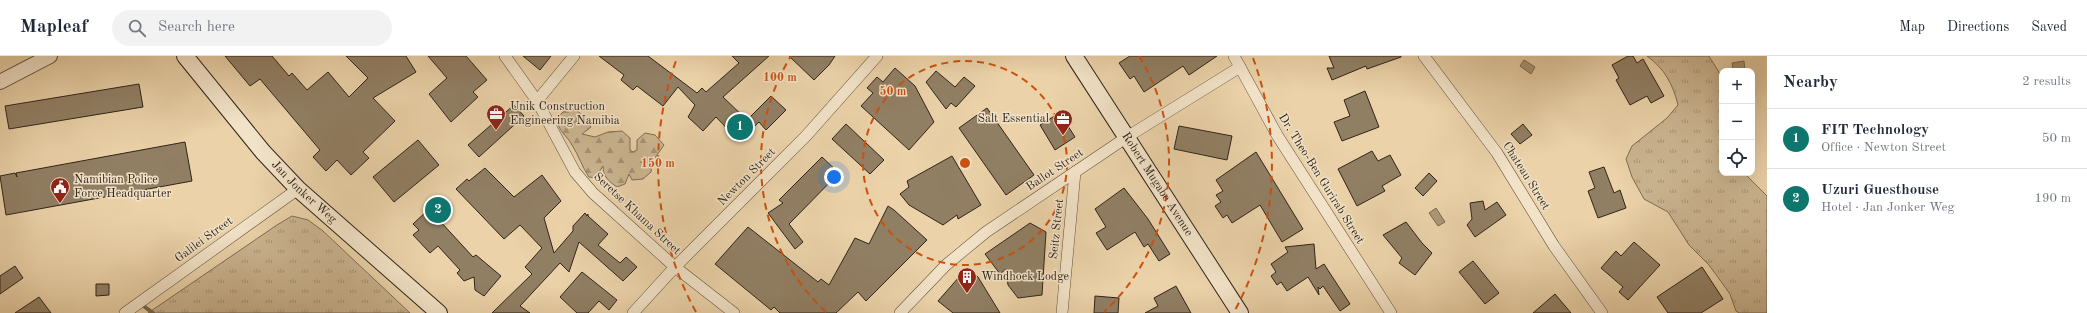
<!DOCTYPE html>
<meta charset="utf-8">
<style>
body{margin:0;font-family:"Old Standard TT",serif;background:#f2f2f3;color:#1f2937}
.controls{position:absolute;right:12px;top:12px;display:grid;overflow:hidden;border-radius:8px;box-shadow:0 4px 16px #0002}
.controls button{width:36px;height:36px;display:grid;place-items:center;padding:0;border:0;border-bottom:1px solid #e0e1e3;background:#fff;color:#1f2937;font:20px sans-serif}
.you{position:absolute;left:834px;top:121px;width:14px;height:14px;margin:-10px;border:3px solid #fff;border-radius:50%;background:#1a73e8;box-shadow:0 0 0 6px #1a73e833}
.badge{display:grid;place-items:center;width:26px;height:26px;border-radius:50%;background:#0f766e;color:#fff;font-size:13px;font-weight:700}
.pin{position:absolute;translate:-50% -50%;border:2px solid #fff;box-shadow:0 1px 4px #0006}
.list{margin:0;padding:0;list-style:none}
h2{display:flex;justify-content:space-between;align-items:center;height:52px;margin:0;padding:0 16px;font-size:17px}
h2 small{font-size:13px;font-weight:400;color:#747a83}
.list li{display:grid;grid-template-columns:26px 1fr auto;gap:12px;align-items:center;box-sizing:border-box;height:60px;padding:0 16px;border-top:1px solid #e0e1e3}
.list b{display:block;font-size:15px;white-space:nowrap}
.list p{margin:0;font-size:13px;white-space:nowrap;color:#747a83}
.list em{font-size:13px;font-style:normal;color:#747a83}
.icon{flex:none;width:22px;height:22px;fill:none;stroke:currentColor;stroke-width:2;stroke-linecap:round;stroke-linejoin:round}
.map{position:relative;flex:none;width:1767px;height:257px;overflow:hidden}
header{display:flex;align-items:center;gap:24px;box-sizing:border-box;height:56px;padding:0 20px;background:#fff;border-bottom:1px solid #e0e1e3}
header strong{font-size:19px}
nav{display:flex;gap:22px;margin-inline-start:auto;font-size:14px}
.search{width:280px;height:36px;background:#f2f2f3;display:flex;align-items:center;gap:10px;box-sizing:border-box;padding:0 14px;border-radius:22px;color:#747a83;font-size:15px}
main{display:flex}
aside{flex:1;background:#fff}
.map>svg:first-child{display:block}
</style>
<header>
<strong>Mapleaf</strong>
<div class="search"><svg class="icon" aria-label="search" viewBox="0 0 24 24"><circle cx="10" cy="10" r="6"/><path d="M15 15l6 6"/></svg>Search here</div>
<nav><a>Map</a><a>Directions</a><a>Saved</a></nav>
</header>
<main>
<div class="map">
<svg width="1767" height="257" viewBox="0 0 1767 257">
<defs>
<pattern id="grass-tufts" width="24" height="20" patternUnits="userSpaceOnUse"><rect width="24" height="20" fill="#cbb591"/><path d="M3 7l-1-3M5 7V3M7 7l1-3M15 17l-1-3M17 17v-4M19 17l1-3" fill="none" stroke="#a59376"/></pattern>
<pattern id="forest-firs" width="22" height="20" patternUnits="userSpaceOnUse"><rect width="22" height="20" fill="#cbb591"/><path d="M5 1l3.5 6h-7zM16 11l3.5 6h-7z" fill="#a59376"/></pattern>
</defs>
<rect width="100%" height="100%" fill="#ebd2a9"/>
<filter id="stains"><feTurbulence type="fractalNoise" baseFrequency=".005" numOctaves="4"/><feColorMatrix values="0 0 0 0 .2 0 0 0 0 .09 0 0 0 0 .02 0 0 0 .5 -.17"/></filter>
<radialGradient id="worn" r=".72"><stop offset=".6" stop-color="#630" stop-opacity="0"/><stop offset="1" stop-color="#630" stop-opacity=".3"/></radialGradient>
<g fill="url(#grass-tufts)" stroke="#7d6d56">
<path d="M1647 0H1709L1720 18 1722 26V117H1744L1767 140V257H1739L1736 255 1730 238 1709 209 1689 189 1668 156 1644 143 1632 121 1626 103 1632 90 1667 62 1678 49C1673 28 1664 12 1647 0Z"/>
<path d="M292 160 308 164 323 175 410 257H148L277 169Z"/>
</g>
<path fill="url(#forest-firs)" stroke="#7d6d56" d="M570 52 579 56 591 71 582 78 595 81 608 76 622 75 630 82V94L633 96 637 94V84L645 77 655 79 664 89 652 106 651 116 643 123 632 124 629 118 625 128 617 131C608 125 603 120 603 110L595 122 589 121C582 111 579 100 572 89 566 78 558 76 557 62L563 56Z"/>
<g fill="#ab9778" stroke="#796952">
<path d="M1524 4 1535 11 1531 18 1520 10Z"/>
<path d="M1744 5 1745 15H1733L1732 7Z"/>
<path d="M1436 152 1445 166 1438 170 1429 157Z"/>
</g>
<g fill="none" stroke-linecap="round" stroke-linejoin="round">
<path stroke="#796952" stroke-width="4" d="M141 248 153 257"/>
</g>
<g fill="#917f64" stroke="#2f251a">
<path d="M225 0H272L289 20 292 17 307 34 328 16 349 41 368 22 346 0H406L416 16 373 42 395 65 363 96 369 102 351 119 337 104 326 115 313 101 320 94 260 23 250 30Z"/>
<path d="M428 0H466L487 24 473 36 478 41 451 66 429 38 447 22Z"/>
<path d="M523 0H551L540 14Z"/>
<path d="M599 0H648L697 37 702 32 706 36 739 7 732 0H769L723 41 747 64 771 40 786 54 766 74 759 66 739 85 716 61 703 75 688 61 695 49 678 31 663 50 637 30 633 34 621 24 624 19Z"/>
<path d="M789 0H835L829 9 814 24Z"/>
<path d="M1130 0H1217L1189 19 1183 10 1144 36 1134 20 1130 23 1119 7Z"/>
<path d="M1329 0H1401V1L1367 13 1366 10 1332 24 1327 12H1334Z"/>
<path d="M1628 0H1633L1637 7 1643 3 1664 40 1651 47 1647 40 1630 49 1616 24 1619 22 1612 9Z"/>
<path d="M895 12 915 30 934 66 909 94 861 50 873 37 867 32 877 21 883 26Z"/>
<path d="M936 15 955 31 964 21 975 30 956 51 951 47 946 53 926 26Z"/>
<path d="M139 28 143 51 9 73 5 50Z"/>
<path d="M1365 35 1379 71 1342 85 1334 66 1350 60 1344 44Z"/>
<path d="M514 49 524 60 479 101 468 89Z"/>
<path d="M987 52 1034 119 1006 139 959 72Z"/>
<path d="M1064 54 1072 67 1068 70 1075 81 1055 94 1040 69Z"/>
<path d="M846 68 884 104 870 118 832 83Z"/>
<path d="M1523 68 1532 79 1520 88 1511 78Z"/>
<path d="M1179 70 1232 80 1227 104 1174 93Z"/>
<path d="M418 84 439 109 394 146 373 121Z"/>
<path d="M185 86 192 125 6 159 0 120 15 117 17 121 16 117Z"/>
<path d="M1372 95 1378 105 1390 99 1401 119 1382 130 1385 135 1357 150 1338 113Z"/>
<path d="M1256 96 1303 173 1282 186 1260 149 1232 167 1227 159 1223 162 1215 150 1221 146 1216 139 1223 135 1216 124Z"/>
<path d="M952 100 981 149 958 163 957 159 943 169 909 149 900 138 909 131 907 125Z"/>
<path d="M822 101 839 117 789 168 803 186 795 193 768 157 783 147 779 144Z"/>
<path d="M1604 111 1614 137 1620 134 1626 152 1598 162 1588 135 1595 132 1589 116Z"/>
<path d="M485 112 514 141 542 119 561 145 544 162 554 197 573 175V170L585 157 587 160 588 158V160L608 178 598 189 620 207 626 201 637 211 623 225 579 186 569 216 560 207 520 250 530 257H492L532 218 525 211 542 192 520 169 504 183 456 133 467 123 469 125Z"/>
<path d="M1429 117 1437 125 1423 140 1415 132Z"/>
<path d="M1124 132 1148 163 1170 198 1159 205 1148 188 1144 191 1135 176 1107 194 1096 177 1106 171 1095 153Z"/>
<path d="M1483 145 1485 154 1497 146 1506 159 1475 181 1467 169 1472 163 1470 147Z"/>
<path d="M888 150 894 154 927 184 866 245 858 236 836 257H780L774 251 771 254 715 208 748 171 818 226 821 223 829 229 855 182 869 188Z"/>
<path d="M428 154 438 165 439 164 473 201 476 199 501 220 484 240 475 234 474 221 464 225 457 217 460 214 438 190 430 197 413 179 419 174 413 168Z"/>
<path d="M1406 166 1422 187 1432 197 1415 219 1399 207 1402 202 1383 179Z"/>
<path d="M1030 167 1046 176 1042 239 1018 242 1008 229 1006 213 1000 218 985 198Z"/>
<path d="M1634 186 1660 209 1628 244 1619 236 1623 231 1601 212 1616 195 1621 200Z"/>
<path d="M1314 188 1316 213 1324 208 1350 248 1340 255 1323 230 1320 233 1318 231 1319 239 1308 221 1287 235 1281 226 1277 229 1271 220 1276 216 1271 208 1288 196 1285 191Z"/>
<path d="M1473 205 1499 237 1485 248 1459 216Z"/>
<path d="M15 210 23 222 0 238V220Z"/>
<path d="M1702 211 1723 243 1701 257H1668L1657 241Z"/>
<path d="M967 212 978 221 1000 257H953L938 245Z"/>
<path d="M582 216 617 244 609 254 599 245 588 257H577L560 241Z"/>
<path d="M96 228H109V239L96 240Z"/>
<path d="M1176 230 1191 257H1145L1158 250 1154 242Z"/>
<path d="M1555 238 1571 257H1533Z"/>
<path d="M1095 240 1119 242 1118 257H1094Z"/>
<path d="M39 241 51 257H15Z"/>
</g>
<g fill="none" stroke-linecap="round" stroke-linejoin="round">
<g stroke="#5e503e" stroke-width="12">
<g id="minor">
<path d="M505 0 537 45 575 116 593 137 675 211 734 257"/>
<path d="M1234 0 1277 79 1391 257"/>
<path d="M1424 0 1497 97 1554 190 1602 257"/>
<path d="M537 45 574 0"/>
<path d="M125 257 298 133"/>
<path d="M633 257 675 211 806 80 877 0"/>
<path d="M900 257 946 209 986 176 1127 81 1240 11"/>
<path d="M1062 257 1075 116"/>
</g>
</g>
<g stroke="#5e503e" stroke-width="16">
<path id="tertiary" d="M0 26 50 0"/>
</g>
<g stroke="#2f251a" stroke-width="18">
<g id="secondary">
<path id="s1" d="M185 0 263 96 298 133 439 257"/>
<path id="s2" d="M1074 0 1240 257"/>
</g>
</g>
<use href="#minor" stroke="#f2e2c7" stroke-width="11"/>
<use href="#tertiary" stroke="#f2e2c7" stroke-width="14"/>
<use href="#secondary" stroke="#f2e2c7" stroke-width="16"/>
</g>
<g fill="none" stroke="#cc510e" stroke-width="2" stroke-dasharray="7 5">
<circle cx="965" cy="107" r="102"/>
<path d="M826 256A204 204 0 0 1 791 0M1139 0A204 204 0 0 1 1104 256"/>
<path d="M696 256A307 307 0 0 1 677 2M1253 2A307 307 0 0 1 1234 256"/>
</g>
<defs>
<g id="office-pin" transform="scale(1)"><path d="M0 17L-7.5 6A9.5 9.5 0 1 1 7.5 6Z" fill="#8f2418" stroke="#f2e2c7"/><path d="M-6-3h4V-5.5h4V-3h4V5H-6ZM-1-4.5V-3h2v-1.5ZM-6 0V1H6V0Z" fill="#fff"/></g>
<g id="civic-pin" transform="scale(1)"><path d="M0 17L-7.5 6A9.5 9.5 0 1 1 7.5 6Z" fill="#8f2418" stroke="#f2e2c7"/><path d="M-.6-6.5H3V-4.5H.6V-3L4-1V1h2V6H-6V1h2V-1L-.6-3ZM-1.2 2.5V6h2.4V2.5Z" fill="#fff"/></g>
<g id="building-pin" transform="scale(1)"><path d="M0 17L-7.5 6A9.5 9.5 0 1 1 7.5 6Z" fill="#8f2418" stroke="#f2e2c7"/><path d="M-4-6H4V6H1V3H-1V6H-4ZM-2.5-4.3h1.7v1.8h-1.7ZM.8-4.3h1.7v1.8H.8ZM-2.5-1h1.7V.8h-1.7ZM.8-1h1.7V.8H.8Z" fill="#fff"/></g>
</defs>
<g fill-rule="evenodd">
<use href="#office-pin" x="496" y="58"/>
<use href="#office-pin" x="1063" y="63"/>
<use href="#civic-pin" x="60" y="131"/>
<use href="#building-pin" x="967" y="221"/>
</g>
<g text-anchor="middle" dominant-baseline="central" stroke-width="3" stroke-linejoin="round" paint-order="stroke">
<g font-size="12" fill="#2f251a" stroke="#f2e2c7" text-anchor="start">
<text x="510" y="51">Unik Construction<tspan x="510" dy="14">Engineering Namibia</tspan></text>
<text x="1049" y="63" text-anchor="end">Salt Essential</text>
<text x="74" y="124">Namibian Police<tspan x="74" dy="14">Force Headquarter</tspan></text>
<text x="981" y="221">Windhoek Lodge</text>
</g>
<g font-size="12" fill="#2f251a" stroke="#f2e2c7">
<text transform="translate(1055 114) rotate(-34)">Ballot Street</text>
<text transform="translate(1526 120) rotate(58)">Chateau Street</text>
<text transform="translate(747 121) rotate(-45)">Newton Street</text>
<text transform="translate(1321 123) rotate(58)">Dr. Theo-Ben Gurirab Street</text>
<text stroke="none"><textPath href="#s2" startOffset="153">Robert Mugabe Avenue</textPath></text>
<text stroke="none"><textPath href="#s1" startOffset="181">Jan Jonker Weg</textPath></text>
<text transform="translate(637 158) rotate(43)">Seretse Khama Street</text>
<text transform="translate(1057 173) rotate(-84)">Seitz Street</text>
<text transform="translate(204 184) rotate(-36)">Galilei Street</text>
</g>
</g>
<circle cx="965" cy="107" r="6" fill="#cc510e" stroke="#f2e2c7" stroke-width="2"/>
<g font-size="12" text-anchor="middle" font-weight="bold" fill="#cc510e" stroke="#f2e2c7" stroke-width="3" stroke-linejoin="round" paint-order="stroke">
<text x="780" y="25">100 m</text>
<text x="893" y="39">50 m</text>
<text x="658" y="111">150 m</text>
</g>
<rect width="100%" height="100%" filter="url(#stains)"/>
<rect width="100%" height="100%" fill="url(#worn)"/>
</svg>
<div class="controls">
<button>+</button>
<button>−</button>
<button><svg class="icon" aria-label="locate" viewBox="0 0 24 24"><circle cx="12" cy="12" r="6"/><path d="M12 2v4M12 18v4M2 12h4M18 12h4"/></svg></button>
</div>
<div class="you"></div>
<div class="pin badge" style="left:740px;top:71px">1</div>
<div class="pin badge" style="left:438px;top:154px">2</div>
</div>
<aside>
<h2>Nearby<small>2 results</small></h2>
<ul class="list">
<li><span class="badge">1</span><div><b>FIT Technology</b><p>Office · Newton Street</p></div><em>50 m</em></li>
<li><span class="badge">2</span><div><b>Uzuri Guesthouse</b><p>Hotel · Jan Jonker Weg</p></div><em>190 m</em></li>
</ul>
</aside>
</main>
